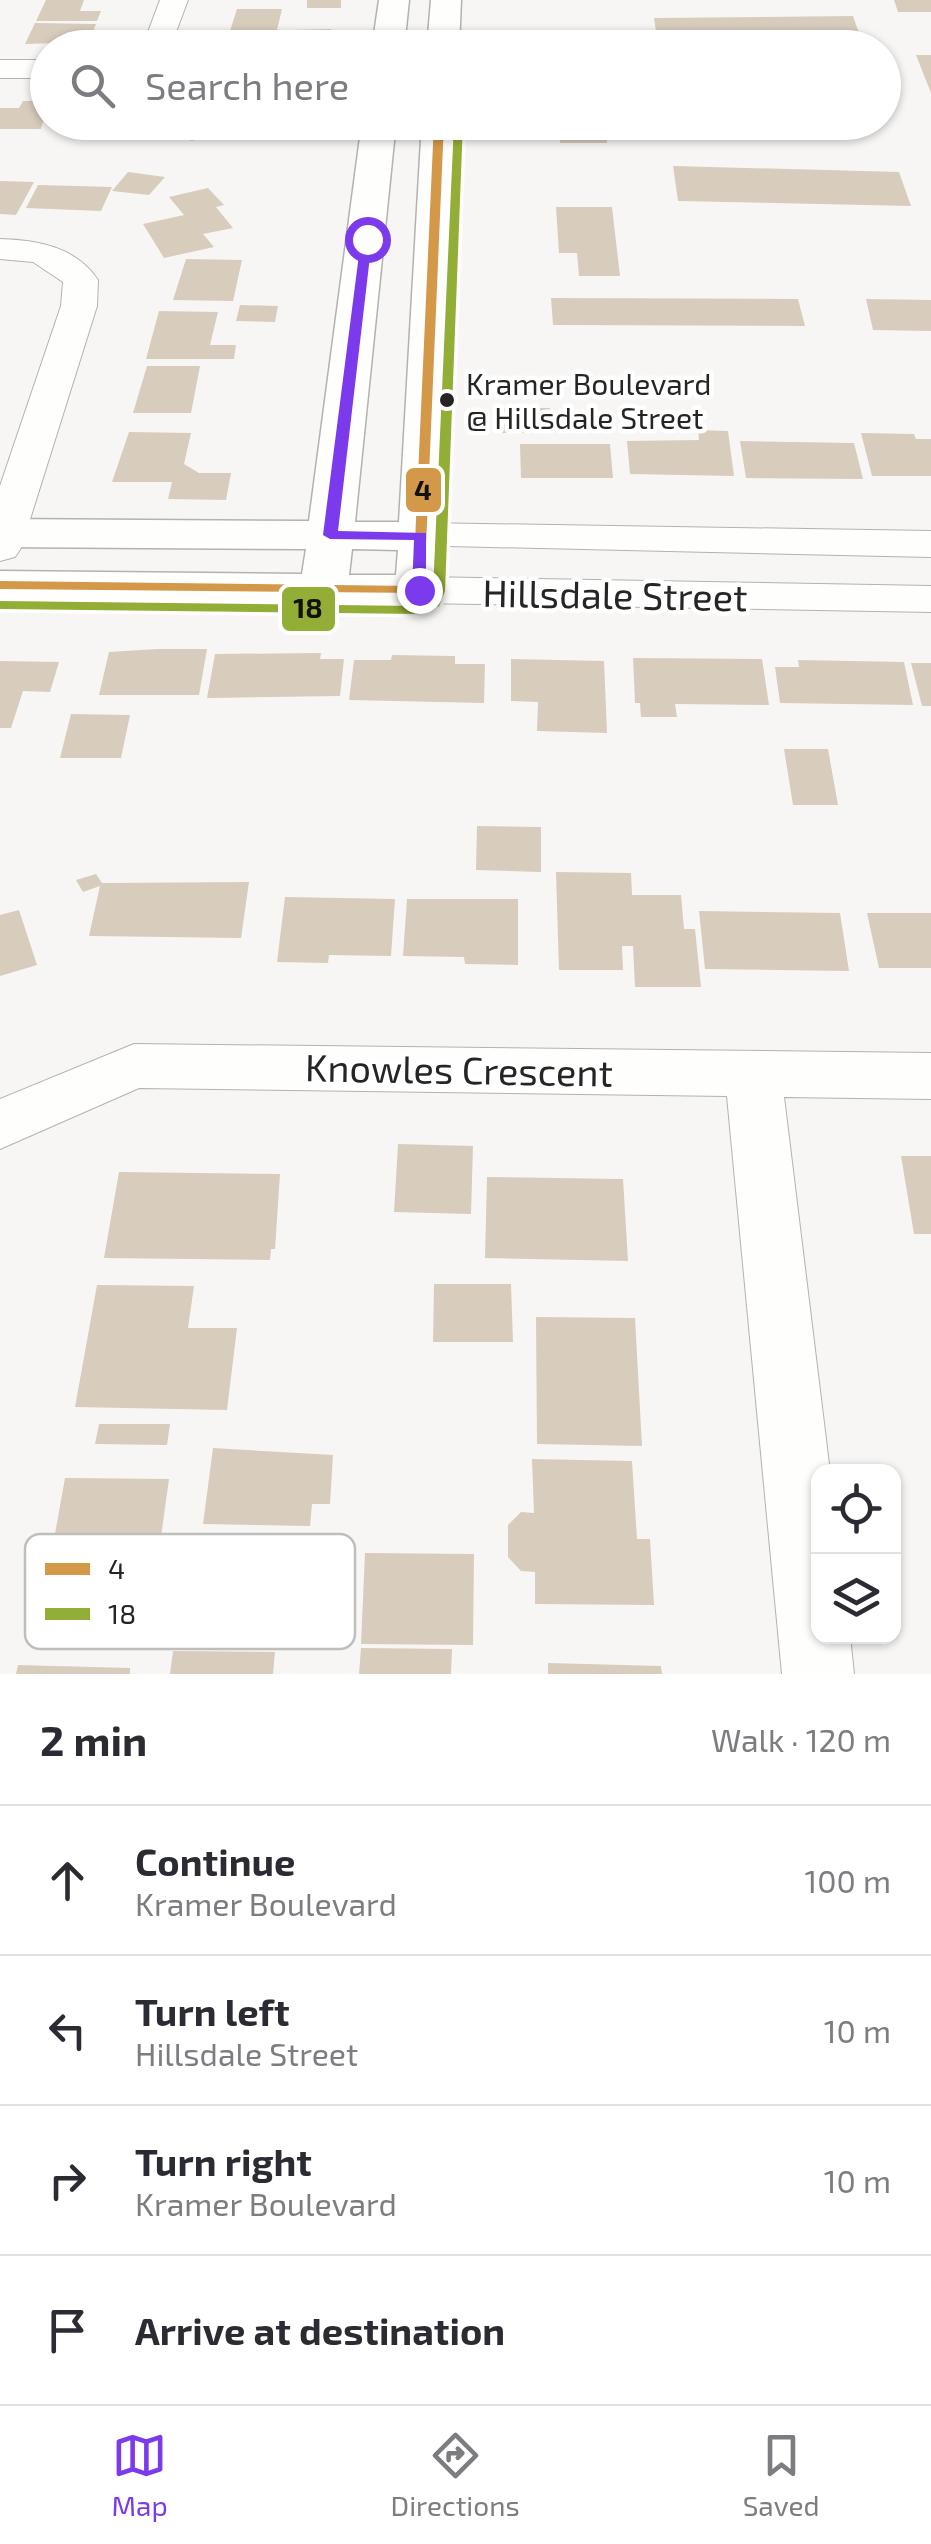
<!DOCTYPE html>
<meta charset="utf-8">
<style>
body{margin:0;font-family:"Exo 2",sans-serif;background:#f7f7f7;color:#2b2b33}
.controls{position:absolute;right:30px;bottom:30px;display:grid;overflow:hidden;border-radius:20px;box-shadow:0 2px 8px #0004}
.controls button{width:90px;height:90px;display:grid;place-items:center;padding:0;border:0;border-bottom:2px solid #e1e1e2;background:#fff;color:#2b2b33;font:50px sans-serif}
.stop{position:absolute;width:30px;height:30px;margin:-22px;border:8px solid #7c3aed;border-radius:50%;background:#fff}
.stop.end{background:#7c3aed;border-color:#fff;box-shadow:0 2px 10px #0008}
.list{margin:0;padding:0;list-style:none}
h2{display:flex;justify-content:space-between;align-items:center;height:130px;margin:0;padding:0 40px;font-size:42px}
h2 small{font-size:32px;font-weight:400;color:#7c7c81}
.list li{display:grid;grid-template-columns:65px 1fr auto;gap:30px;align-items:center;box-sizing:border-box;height:150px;padding:0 40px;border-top:2px solid #e1e1e2}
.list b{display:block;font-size:38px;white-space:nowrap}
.list p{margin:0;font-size:32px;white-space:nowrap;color:#7c7c81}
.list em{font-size:32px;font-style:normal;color:#7c7c81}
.icon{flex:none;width:55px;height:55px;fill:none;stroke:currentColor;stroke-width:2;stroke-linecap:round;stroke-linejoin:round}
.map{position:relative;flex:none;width:931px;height:1674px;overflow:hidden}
.search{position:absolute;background:#fff;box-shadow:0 2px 8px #0004;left:30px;right:30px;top:30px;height:110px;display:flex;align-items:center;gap:25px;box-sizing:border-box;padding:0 35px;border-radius:55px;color:#7c7c81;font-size:38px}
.sheet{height:730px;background:#fff}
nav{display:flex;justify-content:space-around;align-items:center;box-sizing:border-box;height:140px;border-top:2px solid #e1e1e2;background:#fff;font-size:28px;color:#7c7c81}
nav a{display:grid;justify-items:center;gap:5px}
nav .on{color:#7c3aed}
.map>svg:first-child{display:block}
</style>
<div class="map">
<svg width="931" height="1674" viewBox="0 0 931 1674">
<rect width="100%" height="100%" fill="#f8f6f4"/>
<g fill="#d8ccbd">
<path d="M46 0H84L80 11H101L97 21H36Z"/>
<rect x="307" y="0" width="34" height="8"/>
<path d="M894 0H931V12H898Z"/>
<path d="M237 9H282L276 34H229Z"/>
<path d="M853 16 862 42 753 41V45L658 44 654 18Z"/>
<path d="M35 23 96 24 89 42 25 44Z"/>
<path d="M331 29V39H292L293 30Z"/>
<path d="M232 40 285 44 227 48Z"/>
<path d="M916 55H931V93Z"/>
<path d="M23 101H48L41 129H0V108H19Z"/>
<path d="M193 122H215L226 133 191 141 176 127Z"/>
<path d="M559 122H606L607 143H560Z"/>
<path d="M673 166 899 172 911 206 678 201Z"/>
<path d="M128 172 165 177 149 195 112 191Z"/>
<path d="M0 181 34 182 16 215 0 214Z"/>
<path d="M38 185 78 186 112 187 101 211 26 208Z"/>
<path d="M208 188 224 205 216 207 233 228 203 234 214 247 164 258 143 224 184 215 169 197Z"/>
<path d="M556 207H612L620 276H579L577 253H559Z"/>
<path d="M186 259 242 260 233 301 173 300Z"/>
<path d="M551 298 798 299 805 326 553 325Z"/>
<path d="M866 299 931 300V331L873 330Z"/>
<path d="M240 305 278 306 275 322 236 321Z"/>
<path d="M159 311 218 312 210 345H236L234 359H146Z"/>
<path d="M147 366H200L191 413H133Z"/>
<rect x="502" y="408" width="48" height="25"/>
<path d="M698 430 728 431 734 476 630 474 627 441 699 440Z"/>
<path d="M129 432 191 433 184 464 199 473H231L226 500 168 499 172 482H112Z"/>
<path d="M861 433 914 434 916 439H931V476H872Z"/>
<path d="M740 441 854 443 863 479 746 478Z"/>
<path d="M520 444H610L613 478H521Z"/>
<path d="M157 649H207L199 695H99L109 652Z"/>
<path d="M321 653 320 659H344L340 696 207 698 215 654Z"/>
<path d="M392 655 455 656V664H485L484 703 349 700 354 660H391Z"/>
<path d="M633 658 762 659 769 705 675 704 677 717H641L640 703H635Z"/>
<path d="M511 659 604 661 607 733 537 731 538 702 511 701Z"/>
<path d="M798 660 904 662 913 705 780 703 775 667H799Z"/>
<path d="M0 661 59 662 50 692 23 691 11 728H0Z"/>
<path d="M911 663H931V706H922Z"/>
<path d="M71 714 130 715 121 758H60Z"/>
<path d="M784 749H828L838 805H793Z"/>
<path d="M477 826 541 827V872L476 870Z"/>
<path d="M556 872 631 873 632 895H681L684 929H695L701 987H635L633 946H622L623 970H559Z"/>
<path d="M96 874 102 883 249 882 241 938 89 936 100 886 83 892 76 880Z"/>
<path d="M285 897 395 899 391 956 329 955 328 963 277 962Z"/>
<path d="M407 899H518V965L465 964 464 957 403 956Z"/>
<path d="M19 910 37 965 0 976V915Z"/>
<path d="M699 911 840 913 849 971 705 969Z"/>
<path d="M867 913H931V968H879Z"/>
<path d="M398 1144 473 1146 471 1214 394 1212Z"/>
<path d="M901 1156H931V1234H914Z"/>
<path d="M119 1172 280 1174 275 1249H271L270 1260 104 1258Z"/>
<path d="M487 1177 623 1179 628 1261 485 1258Z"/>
<path d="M434 1284H511L513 1342H433Z"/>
<path d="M97 1285 194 1286 188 1328H237L227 1410 75 1407Z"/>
<path d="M536 1317 635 1318 642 1446 537 1444Z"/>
<path d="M99 1424H170L167 1445 95 1444Z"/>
<path d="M213 1448 333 1455 330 1504H312L310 1526 203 1524Z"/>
<path d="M532 1459 632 1461 637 1539H650L654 1605 535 1604V1572L521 1571 508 1557V1525L521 1512 534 1513Z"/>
<path d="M65 1478 169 1479 148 1631 31 1629 44 1557 51 1556Z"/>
<path d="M365 1553 474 1554 473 1645 361 1644Z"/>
<path d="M361 1648 452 1649 451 1674H359Z"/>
<path d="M173 1651 275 1652 273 1674H170Z"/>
<path d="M548 1663 661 1666 662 1674H548Z"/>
<path d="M18 1665 130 1668V1674H16Z"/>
</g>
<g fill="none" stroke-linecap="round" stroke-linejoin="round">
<g stroke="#b3b2b0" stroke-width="2">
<g id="street">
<path d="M160 0H188L170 48H142Z"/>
<rect x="0" y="60" width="48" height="18"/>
<path d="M0 239C38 240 76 247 98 280L97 306 21 548 15 557 0 561V486L61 306 63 282 33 262 0 259Z"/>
<path d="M421 523 931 531V557L406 545 400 536 406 527Z"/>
<path d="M419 577 931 586V612L419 603 404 599 397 590 404 581Z"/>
<path d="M134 1044 931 1053V1099L784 1097 830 1472H818V1636H850L854 1674H782L727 1096 139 1088 0 1149V1099Z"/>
</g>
</g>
<g stroke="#b3b2b0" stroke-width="3">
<g id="secondary">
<path d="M379 0H409L404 48H372Z"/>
<path d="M431 0H461L459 48H427Z"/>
<path d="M362 122H396L355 522H399L422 122H456L443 590 436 600 419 605 0 599V571L302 574 306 549 0 547V519L309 521ZM352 549 398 550 396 575H349Z"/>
</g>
</g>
<use href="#street" fill="#fefefd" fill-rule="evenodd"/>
<use href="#secondary" fill="#fefefd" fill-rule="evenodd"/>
<g stroke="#fff" stroke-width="7">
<path id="bus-1" d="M434 122H444L424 593 0 589V581L413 586Z"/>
</g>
<g stroke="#fff" stroke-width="7">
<path id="bus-2" d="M463 122 445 591 439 606 419 614 0 609V601L417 606 428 601 433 591 454 123Z"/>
</g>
<use href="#bus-1" fill="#d39949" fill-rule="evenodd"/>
<use href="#bus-2" fill="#93ae36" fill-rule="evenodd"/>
</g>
<path fill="#7c3aed" d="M367 236 372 239 338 531 426 533V590L419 595 412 590 414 540 330 539 323 535 361 239Z"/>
<circle fill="#262524" stroke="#fff" stroke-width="4" cx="447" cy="400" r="9"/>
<g text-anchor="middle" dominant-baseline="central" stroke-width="9" stroke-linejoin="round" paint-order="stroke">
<g font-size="30" fill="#262524" stroke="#fff" text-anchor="start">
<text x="466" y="383">Kramer Boulevard<tspan x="466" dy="34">@ Hillsdale Street</tspan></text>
</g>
<g font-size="38" fill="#262524" stroke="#fff">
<text transform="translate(615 594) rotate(1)">Hillsdale Street</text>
<text transform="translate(459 1069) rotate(1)">Knowles Crescent</text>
</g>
</g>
<rect x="25" y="1534" width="330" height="115" rx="15" fill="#fff" stroke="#bebebd" stroke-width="2.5"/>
<rect x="45" y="1563" width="45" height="12" fill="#d39949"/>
<rect x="45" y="1608" width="45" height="12" fill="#93ae36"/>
<g font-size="28" fill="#262524">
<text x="108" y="1579">4</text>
<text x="108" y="1624">18</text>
</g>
<g stroke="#fff" stroke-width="4">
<rect x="404" y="466" width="39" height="48" rx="10" fill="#d39949"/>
<rect x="280" y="585" width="57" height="48" rx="10" fill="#93ae36"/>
</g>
<g font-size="28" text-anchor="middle" font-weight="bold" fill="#111">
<text x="423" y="500">4</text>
<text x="308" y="618">18</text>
</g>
</svg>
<div class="controls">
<button><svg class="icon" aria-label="locate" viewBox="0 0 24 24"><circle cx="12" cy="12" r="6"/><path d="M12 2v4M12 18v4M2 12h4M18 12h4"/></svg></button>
<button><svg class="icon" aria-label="layers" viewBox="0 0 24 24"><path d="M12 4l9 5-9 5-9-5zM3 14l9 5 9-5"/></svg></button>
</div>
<div class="stop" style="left:367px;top:239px"></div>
<div class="stop end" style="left:419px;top:590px"></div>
<div class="search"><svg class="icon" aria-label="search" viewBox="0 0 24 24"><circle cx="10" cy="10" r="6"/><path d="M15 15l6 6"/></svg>Search here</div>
</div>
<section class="sheet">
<h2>2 min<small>Walk · 120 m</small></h2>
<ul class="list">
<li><svg class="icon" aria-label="ahead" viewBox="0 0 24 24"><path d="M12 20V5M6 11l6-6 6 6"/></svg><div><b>Continue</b><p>Kramer Boulevard</p></div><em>100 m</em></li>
<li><svg class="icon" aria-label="left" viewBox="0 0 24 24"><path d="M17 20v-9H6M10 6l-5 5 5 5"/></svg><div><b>Turn left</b><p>Hillsdale Street</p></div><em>10 m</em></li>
<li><svg class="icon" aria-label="right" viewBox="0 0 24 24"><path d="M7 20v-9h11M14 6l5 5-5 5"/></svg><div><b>Turn right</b><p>Kramer Boulevard</p></div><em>10 m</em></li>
<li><svg class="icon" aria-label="arrive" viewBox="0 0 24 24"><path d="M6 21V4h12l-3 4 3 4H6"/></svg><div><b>Arrive at destination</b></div></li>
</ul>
</section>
<nav>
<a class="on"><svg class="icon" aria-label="map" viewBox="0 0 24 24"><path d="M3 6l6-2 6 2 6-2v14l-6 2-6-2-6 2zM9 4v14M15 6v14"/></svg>Map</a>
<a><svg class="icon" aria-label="directions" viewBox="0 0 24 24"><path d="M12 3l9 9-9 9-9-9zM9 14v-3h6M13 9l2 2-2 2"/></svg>Directions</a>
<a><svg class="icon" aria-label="saved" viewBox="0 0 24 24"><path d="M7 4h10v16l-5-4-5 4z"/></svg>Saved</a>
</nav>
